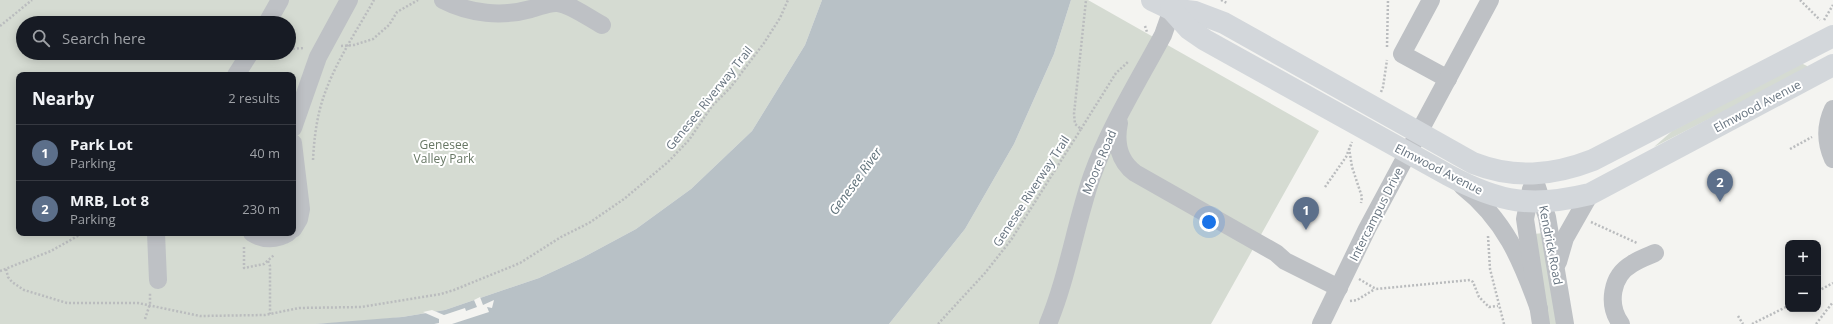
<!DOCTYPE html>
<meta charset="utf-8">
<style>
body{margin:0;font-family:"Open Sans",sans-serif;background:#242831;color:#f1f3f6}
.controls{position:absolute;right:12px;bottom:12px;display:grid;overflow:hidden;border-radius:8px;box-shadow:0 2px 10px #0003}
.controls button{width:36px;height:36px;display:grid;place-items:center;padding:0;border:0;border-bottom:1px solid #363941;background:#171b24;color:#f1f3f6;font:20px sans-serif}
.you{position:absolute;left:1209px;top:222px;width:14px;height:14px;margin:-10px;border:3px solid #fff;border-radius:50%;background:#1a73e8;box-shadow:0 0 0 6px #1a73e833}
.badge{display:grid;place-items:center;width:26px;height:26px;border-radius:50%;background:#d15d34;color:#fff;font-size:13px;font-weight:700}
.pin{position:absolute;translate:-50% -33px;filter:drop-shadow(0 1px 2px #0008)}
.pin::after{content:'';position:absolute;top:21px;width:14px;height:12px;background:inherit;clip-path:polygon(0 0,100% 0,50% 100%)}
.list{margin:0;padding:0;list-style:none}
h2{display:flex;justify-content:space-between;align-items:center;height:52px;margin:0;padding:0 16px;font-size:17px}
h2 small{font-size:13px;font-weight:400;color:#9ea1a6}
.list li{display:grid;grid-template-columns:26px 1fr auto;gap:12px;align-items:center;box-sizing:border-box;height:56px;padding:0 16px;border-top:1px solid #363941}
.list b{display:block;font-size:15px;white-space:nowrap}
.list p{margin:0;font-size:13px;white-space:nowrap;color:#9ea1a6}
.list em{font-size:13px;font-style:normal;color:#9ea1a6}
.icon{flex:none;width:22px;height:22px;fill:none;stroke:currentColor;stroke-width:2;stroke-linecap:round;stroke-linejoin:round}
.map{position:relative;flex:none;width:1833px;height:324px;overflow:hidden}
.search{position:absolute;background:#171b24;box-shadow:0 2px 10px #0003;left:16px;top:16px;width:280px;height:44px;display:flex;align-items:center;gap:10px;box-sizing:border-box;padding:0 14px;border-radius:22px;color:#9ea1a6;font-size:15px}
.panel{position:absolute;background:#171b24;box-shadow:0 2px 10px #0003;left:16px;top:72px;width:280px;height:164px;border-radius:8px}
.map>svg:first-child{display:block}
</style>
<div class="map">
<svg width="1833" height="324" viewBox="0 0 1833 324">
<rect width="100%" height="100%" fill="#f4f4f1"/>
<g fill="#d5dbd2" fill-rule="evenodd">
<path d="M0 0H822L805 45 752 131 691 189 636 229 582 258 539 278 445 310 402 317 368 321 315 324H0ZM23 23H289V53H23ZM19 75H293V233H19Z"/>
<path d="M1071 0H1088L1319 131 1211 324H889L965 229 1014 144 1054 54Z"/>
<path d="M1801 63 1807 66V69L1654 147 1672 131Z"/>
<path d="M1543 233 1559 324H1547L1534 234Z"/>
</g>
<path fill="#b8c1c6" d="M822 0H1071L1054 54 1014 144 965 229 889 324H315L402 317 445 310 539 278 582 258 636 229 691 189 752 131 805 45Z"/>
<path fill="#f4f4f1" d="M480 297 483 305 494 300 492 308 487 307 489 312 452 324H434L439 323V319L423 312 432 310 444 315 465 308 466 311 477 307 474 300Z"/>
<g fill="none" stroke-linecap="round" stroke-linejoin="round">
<g stroke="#babcbe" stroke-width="2.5" stroke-dasharray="2 2" stroke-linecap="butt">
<path d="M1221 0 1227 3"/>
<path d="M1800 0 1820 20"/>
<path d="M1824 20 1833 5"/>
<path d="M0 26 32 0"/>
<path d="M1145 26 1147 32"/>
<path d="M341 46 354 45 373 39 389 25 397 12 418 0"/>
<path d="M1387 47 1388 0"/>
<path d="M289 49 305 48"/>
<path d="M1381 92 1383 87 1387 60"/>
<path d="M1081 129 1116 73 1129 61"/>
<path d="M1349 148 1352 167 1362 197 1361 203"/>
<path d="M1790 149 1812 137"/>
<path d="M313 160C314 141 316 123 321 105 332 67 355 34 374 0"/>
<path d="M1325 187 1346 157 1352 142"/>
<path d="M1591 222 1637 243"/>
<path d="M1488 236 1490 269 1504 324"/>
<path d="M244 247V268L264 264 274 255"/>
<path d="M268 261 270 266V314"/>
<path d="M6 269 8 277 12 282 24 290 67 303H138L200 316 265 315 299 308 361 307 441 294 454 290 520 263 561 237 589 223 624 199 668 162 689 140 712 106 730 88 764 43 780 18 788 0"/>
<path d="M0 271 51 251 83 233"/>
<path d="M1359 279 1376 289 1470 280 1473 282 1479 297 1489 307 1498 306"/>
<path d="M1818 291 1833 283"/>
<path d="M1350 301 1357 300 1375 289"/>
<path d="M1738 316 1743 324"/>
<path d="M145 319 150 304V292"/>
<path d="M938 324 985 273 1011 240 1081 129 1075 124 1074 114 1086 0"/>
<path d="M1752 324 1788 306"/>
<path d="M1816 324 1833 302"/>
</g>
<g stroke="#bec1c5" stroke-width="18">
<path d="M443 0C470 14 502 17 531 9 540 7 548 2 558 3 572 5 589 18 602 25"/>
<path d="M1431 0 1402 54 1448 79"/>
<path d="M267 23 280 0"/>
<path d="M236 75 250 53"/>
<path d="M1833 109C1825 126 1825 141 1833 159"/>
<path d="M1119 123C1115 142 1119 161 1135 173L1276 253 1285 261 1339 288"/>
<path d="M293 128 318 57 349 0"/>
<path d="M293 143 301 209 299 219 293 229"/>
<path d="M1533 175 1547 217 1565 324"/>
<path d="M1462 186C1505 220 1521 259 1539 309"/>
<path d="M1531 189 1525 219 1541 324"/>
<path d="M156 233 158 280"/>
<path d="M252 233C263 240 277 240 288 233"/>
<path d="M1558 262 1565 238 1590 194"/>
<path d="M1048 324C1068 276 1075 225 1092 176 1109 128 1139 80 1163 35L1169 18 1171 0"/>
<path d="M1321 324 1367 229 1490 0"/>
<path d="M1621 324C1607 305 1611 276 1632 264 1639 259 1648 256 1655 253"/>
</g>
<g stroke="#d3d7db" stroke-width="22">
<path d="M1152 0 1171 9 1195 12 1224 23 1473 163C1514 179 1552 176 1593 160L1833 36"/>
<path d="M1171 9 1189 29 1205 40 1448 175C1500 203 1532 208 1590 194L1833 65"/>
</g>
</g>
<g text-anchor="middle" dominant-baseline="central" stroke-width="4" stroke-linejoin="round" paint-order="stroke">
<g font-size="12" fill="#66737f" stroke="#fff">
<text transform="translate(709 98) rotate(-51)">Genesee Riverway Trail</text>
<text transform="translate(1757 106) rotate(-28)">Elmwood Avenue</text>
<text transform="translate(1099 162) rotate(-67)">Moore Road</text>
<text transform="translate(1439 169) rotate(27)">Elmwood Avenue</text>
<text transform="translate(1031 191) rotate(-57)">Genesee Riverway Trail</text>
<text transform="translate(1376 214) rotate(-63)">Intercampus Drive</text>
<text transform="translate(1551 245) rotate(79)">Kendrick Road</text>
</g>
<g font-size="12" fill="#677764" stroke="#fff">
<text x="444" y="144">Genesee<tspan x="444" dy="14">Valley Park</tspan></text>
</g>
<g font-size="13" font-style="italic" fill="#62747c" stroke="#fff">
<text transform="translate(855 181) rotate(-54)">Genesee River</text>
</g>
</g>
</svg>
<div class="controls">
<button>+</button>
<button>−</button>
</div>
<div class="you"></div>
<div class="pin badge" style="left:1306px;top:230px;background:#5c6f8a">1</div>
<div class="pin badge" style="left:1720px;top:202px;background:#5c6f8a">2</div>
<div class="search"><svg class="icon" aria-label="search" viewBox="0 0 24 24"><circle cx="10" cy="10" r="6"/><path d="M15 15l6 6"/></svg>Search here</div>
<section class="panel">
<h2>Nearby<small>2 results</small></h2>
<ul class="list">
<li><span class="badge" style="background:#5c6f8a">1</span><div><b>Park Lot</b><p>Parking</p></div><em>40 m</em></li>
<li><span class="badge" style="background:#5c6f8a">2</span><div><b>MRB, Lot 8</b><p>Parking</p></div><em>230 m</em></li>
</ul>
</section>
</div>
